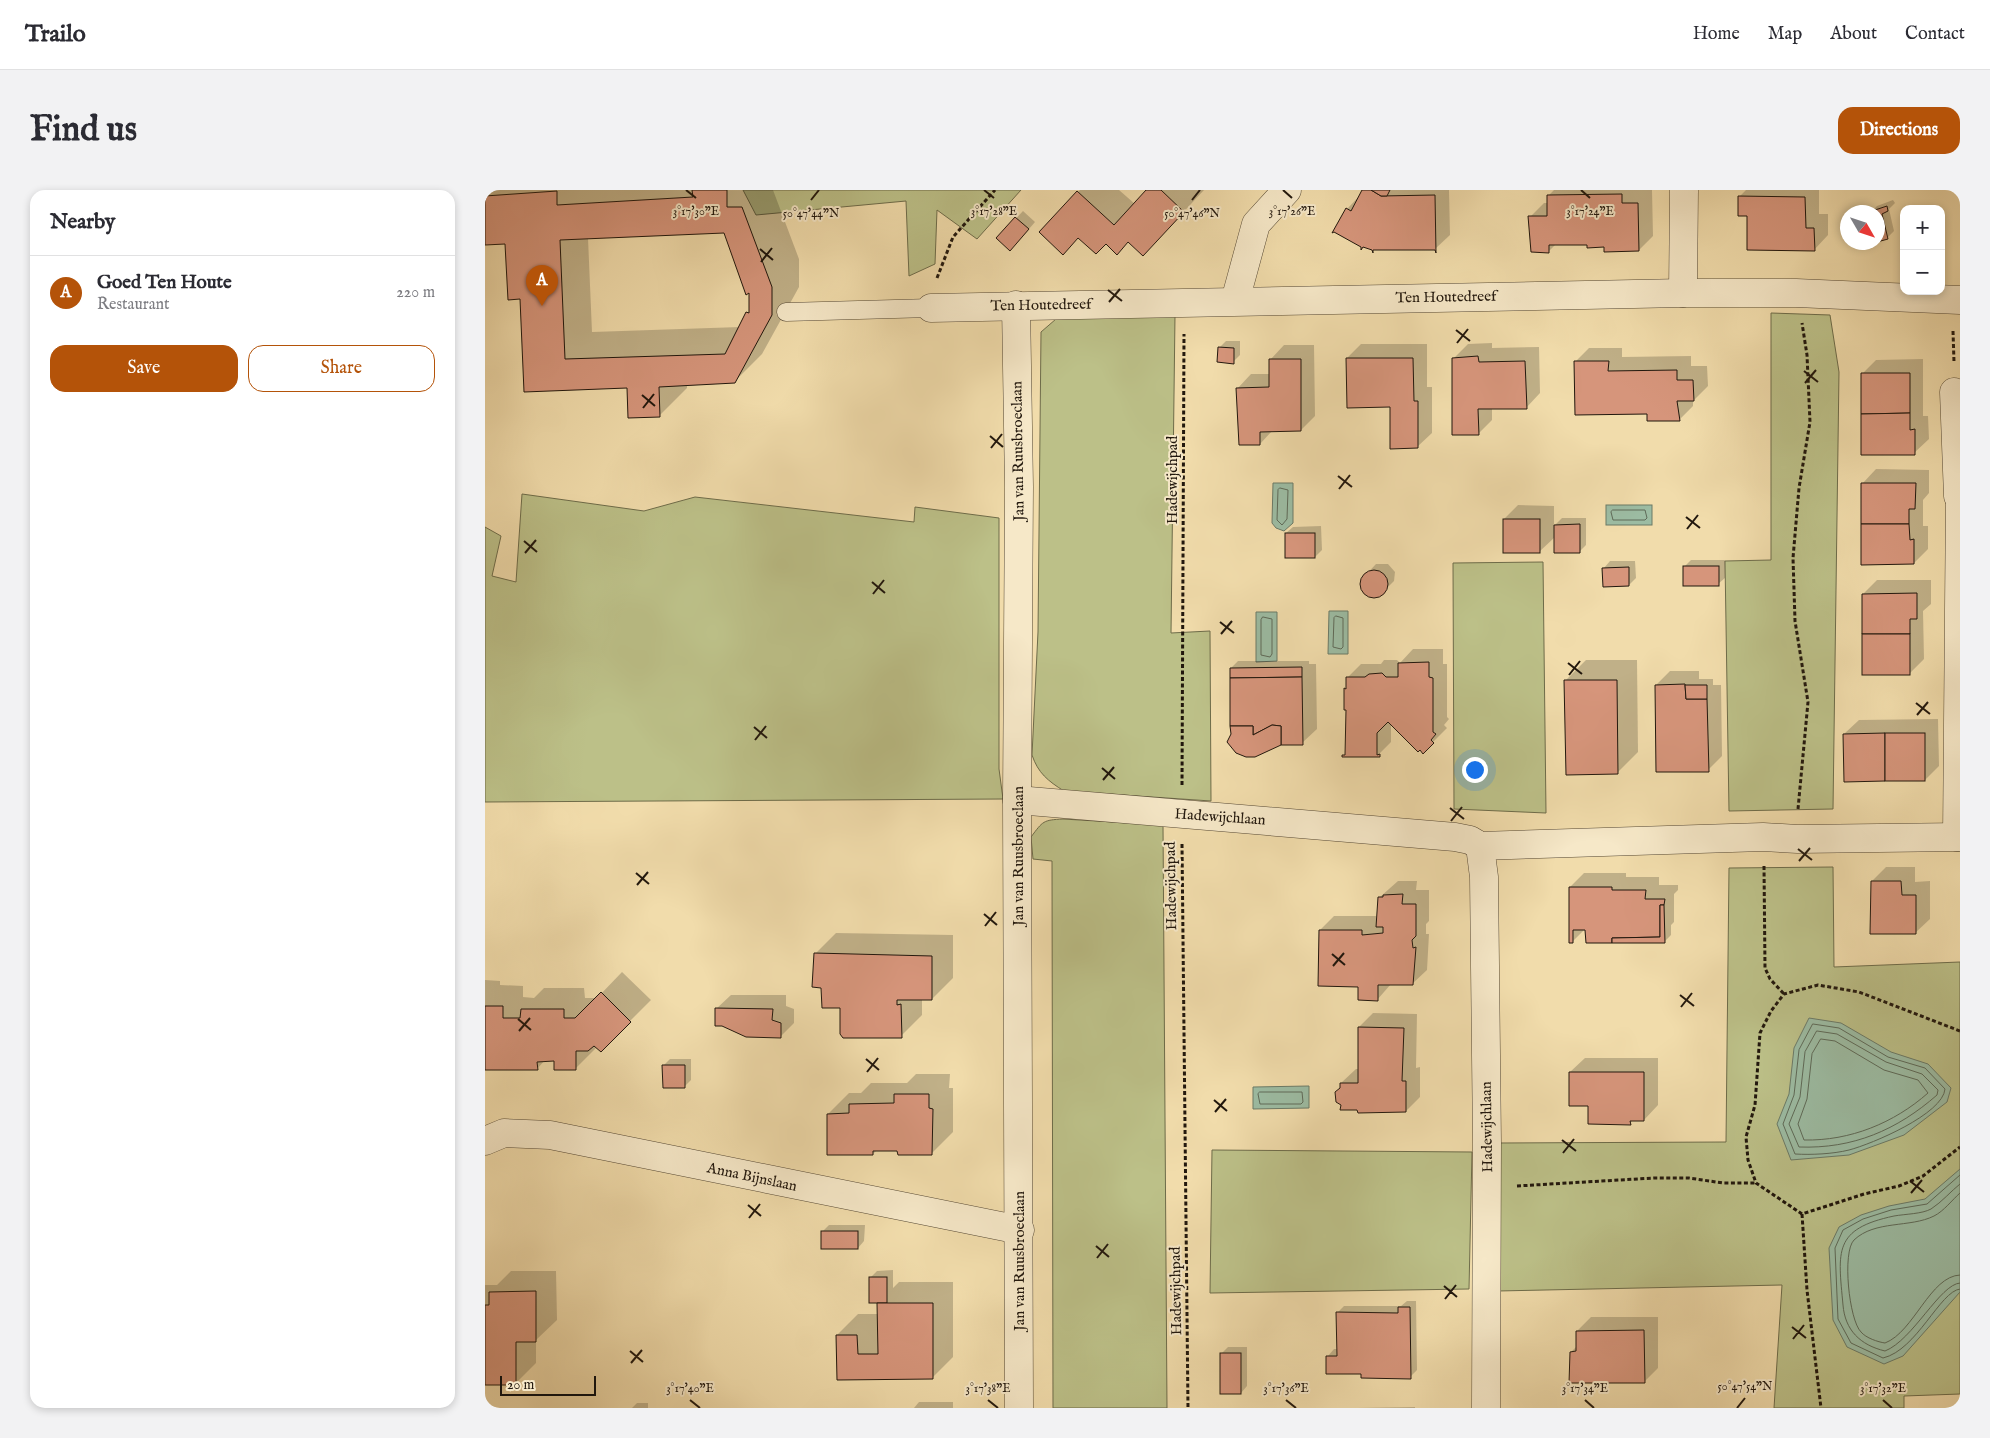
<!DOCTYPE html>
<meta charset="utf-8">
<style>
body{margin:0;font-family:"IM FELL English",serif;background:#f2f2f3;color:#2b2b33}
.controls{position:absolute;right:15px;top:15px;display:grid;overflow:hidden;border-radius:10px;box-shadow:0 2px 8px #0003}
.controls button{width:45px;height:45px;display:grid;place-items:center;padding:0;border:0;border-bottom:1px solid #e1e1e2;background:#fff;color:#2b2b33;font:25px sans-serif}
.compass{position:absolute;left:1355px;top:15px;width:45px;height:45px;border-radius:50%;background:#fff;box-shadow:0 2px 8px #0003;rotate:129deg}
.scale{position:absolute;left:15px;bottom:12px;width:96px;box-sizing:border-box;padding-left:5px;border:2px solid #21170d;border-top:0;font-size:14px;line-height:18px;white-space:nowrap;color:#21170d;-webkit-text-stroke:4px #f6e8c8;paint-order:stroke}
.you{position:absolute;left:989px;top:579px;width:18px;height:18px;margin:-12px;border:4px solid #fff;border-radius:50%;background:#1a73e8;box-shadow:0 0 0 8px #1a73e833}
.badge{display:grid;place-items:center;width:32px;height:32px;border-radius:50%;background:#b45309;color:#fff;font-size:16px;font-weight:700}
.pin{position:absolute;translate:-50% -41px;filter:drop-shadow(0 1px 2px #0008)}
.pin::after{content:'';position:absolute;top:26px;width:18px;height:15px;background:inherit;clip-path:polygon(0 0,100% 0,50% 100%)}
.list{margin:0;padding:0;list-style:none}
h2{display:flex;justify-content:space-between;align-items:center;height:65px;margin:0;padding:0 20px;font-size:21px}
h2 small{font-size:16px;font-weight:400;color:#7c7c81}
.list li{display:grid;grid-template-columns:32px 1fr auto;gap:15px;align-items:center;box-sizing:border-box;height:75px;padding:0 20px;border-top:1px solid #e1e1e2}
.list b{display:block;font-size:19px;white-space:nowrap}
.list p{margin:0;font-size:16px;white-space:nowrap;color:#7c7c81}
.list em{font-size:16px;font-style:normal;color:#7c7c81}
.actions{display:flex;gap:10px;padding:15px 20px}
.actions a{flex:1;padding:11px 0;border:1px solid #b45309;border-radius:15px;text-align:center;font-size:18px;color:#b45309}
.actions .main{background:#b45309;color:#fff}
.map{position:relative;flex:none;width:1475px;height:1218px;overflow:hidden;border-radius:15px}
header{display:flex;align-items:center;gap:30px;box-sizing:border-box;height:70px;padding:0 25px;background:#fff;border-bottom:1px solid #e1e1e2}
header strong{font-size:24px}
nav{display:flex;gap:28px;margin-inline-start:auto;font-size:18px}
.intro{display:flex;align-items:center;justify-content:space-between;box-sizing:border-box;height:120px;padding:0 30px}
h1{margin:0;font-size:35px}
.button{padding:12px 22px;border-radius:15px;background:#b45309;color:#fff;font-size:18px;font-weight:700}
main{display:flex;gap:30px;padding:0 30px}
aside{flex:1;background:#fff;border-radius:15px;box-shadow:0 2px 8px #0003}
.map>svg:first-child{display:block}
</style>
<header>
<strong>Trailo</strong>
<nav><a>Home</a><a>Map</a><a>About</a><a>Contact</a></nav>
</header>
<div class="intro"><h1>Find us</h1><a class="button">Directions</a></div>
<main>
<aside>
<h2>Nearby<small></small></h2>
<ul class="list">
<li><span class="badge">A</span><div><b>Goed Ten Houte</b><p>Restaurant</p></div><em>220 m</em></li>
</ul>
<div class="actions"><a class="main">Save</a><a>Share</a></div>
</aside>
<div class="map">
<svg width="1475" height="1218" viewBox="0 0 1475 1218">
<rect width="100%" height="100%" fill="#f1dcab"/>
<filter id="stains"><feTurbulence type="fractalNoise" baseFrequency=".004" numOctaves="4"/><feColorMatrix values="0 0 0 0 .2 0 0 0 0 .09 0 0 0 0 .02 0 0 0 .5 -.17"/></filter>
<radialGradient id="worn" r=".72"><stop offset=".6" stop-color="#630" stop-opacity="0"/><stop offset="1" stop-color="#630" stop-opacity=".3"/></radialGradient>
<g fill="#bcc088" stroke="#6e6c4a">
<path d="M258 0H536L492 49 452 20 450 74 424 86 421 11 271 25Z"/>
<path d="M1286 123 1345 125 1354 182 1348 619 1244 621 1240 371 1286 370Z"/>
<path d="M690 125 686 443 725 441 726 611 579 601C563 591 553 583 547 565L553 442 556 142 571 129Z"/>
<path d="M37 304 159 321 210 307 429 332 430 317 514 328V579L518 609 0 612V337L16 346 7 386 31 392Z"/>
<path d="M1058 372 1061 623 969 619 968 373Z"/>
<path d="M578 629 678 635 682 1218H568L567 671 548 669 546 647C558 631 558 630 578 629Z"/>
<path d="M1348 677 1349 777 1475 772V1204L1419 1206V1218H1289L1297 1095 1013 1101V953L1241 952 1244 678Z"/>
<path d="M727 960 987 962 984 1099 725 1103Z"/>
</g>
<g fill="#9cbca3" stroke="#6b7a67">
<path d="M788 293H808V333L799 341 791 338 787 333Z"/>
<rect x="1121" y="315" width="46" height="20"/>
<path d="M844 421H863V464H843Z"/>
<path d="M771 422H792V471L771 472Z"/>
<path d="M1324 828 1356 833 1406 862 1443 874 1466 898 1462 912 1419 945 1364 965 1306 970 1292 934 1304 904 1309 858Z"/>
<path d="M824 896V918L768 919V897Z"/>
<path d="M1475 979V1102L1418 1166 1399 1174 1362 1157 1348 1130 1344 1058 1354 1037 1376 1025 1404 1016 1440 1009Z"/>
</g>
<g fill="#0003" fill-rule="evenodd">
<path d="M0 0H288L314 69V97L277 164 249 192 202 194V198L175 225 143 196 40 200 37 108 21 52 0 53ZM240 42 266 101 265 120 255 137 107 142 103 48Z"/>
<path d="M595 0H634L650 14 663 0H719L679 43 644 51 621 53 594 47 578 63 555 42Z"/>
<path d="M880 0H964L965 45 950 59 888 58 862 19Z"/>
<path d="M1069 0H1167L1168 46 1154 60 1104 54H1071L1064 61 1045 27 1059 13H1063V6Z"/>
<path d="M1261 0H1334V24H1343V45L1329 60 1264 25 1254 7Z"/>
<path d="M1408 10 1410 13 1404 19 1409 41 1402 48 1392 22H1386L1392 16Z"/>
<path d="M538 21 550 32 532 53 513 48Z"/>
<path d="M741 151H755V165L748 172 734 158Z"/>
<path d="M1007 153V158L1054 157 1055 203 1041 218H1007V230L993 244 969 168 983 154Z"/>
<path d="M876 154H942V197H947V243L932 257 906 216 862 168Z"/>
<path d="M799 155H829L830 226 816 240H788L775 254 753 240 752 199 766 184H785V170Z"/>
<path d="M1104 158H1137V167L1206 166V176H1222L1223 196 1208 211V216L1194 230 1163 223 1090 172Z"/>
<path d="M1438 169V226H1443L1444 249 1429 263 1377 184 1391 170Z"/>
<path d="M1391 279 1444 280V303L1438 310V336H1443V359L1429 373 1377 294Z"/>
<path d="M1033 315 1069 316V336L1077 328H1101V355L1094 362 1070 347 1054 362 1019 329Z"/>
<path d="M836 336 837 360 830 367 801 343 808 337Z"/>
<path d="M1206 370H1240V388L1233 394 1199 377Z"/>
<path d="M1125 371H1150L1151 388 1144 395 1119 378Z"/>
<path d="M891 374H903L910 382 909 391 894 406 884 407 877 400V389Z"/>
<path d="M1392 390H1446V414L1438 421 1439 469 1424 484 1378 404Z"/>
<path d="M928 459H958V474H962V527L964 529 959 535 962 538 938 562 906 533V552L892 566 863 519 860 499 862 497V488L876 474H896L899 470H912L915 473Z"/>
<path d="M1101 470H1152L1153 562 1132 583 1080 491Z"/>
<path d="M753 471H824V474H831L832 539 817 553 747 545 746 478Z"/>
<path d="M1185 481H1214V489H1228V495H1236L1237 566 1223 580 1171 495Z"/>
<path d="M1453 529 1454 576 1440 590 1359 544 1374 530Z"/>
<path d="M1401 677H1430V692L1445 691V729L1430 743 1387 691Z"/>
<path d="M1099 683H1141V687H1174V695H1193V700L1189 704V732L1186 735V745L1179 752 1102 737 1088 751 1085 697Z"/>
<path d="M913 691H932L931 700H944V731L941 734V744H944L942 780 927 794H906L892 810 874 796 835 740 849 726H891L892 733 895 707Z"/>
<path d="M351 743 468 745V788L447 809H437V825L416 846 356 817 338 797 330 764Z"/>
<path d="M137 782 166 810 116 860 112 857 90 879 70 870H60L52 879H0V790L15 791V795L38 796V807L49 808 59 798H99L100 808H112Z"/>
<path d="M246 805H301V816L309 819V833L295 847 231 819Z"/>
<path d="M888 823 932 824 931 878 935 877V907L921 921 856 898V893L871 879H874V837Z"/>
<path d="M1100 868H1173V915L1159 930 1149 929 1145 933 1105 914 1085 882Z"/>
<path d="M185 869H206V890L200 896 179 875Z"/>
<path d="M431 884H465L464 898H468V942L447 963 392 960 388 964 343 924 364 903H376L386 893H422Z"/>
<path d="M344 1035H380L379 1051 373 1058 337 1042Z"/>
<path d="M408 1080V1098L414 1092H468V1167L447 1188 353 1189 352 1145 373 1124H393V1112L385 1088 392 1081Z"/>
<path d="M26 1081H71L72 1130 51 1150V1173L30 1194H0V1095H12Z"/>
<path d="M922 1111H931L932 1180 925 1187 877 1182 843 1166 849 1159H853L852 1123 859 1116H916Z"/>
<path d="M1106 1127H1173V1178L1159 1192 1086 1162 1092 1156V1141Z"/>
<path d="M743 1157H762V1196L756 1203 736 1164Z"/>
<path d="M434 1212H468V1218H429Z"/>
<path d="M152 1213H163V1218H147Z"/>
<path d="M930 1217V1218H872Z"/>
</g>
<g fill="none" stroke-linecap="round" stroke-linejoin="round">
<g stroke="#5e6a58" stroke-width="1">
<path d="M795 298 803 300 802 329 797 335 792 330 793 300Z"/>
<path d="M1128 320H1160L1162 328 1160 330H1128L1126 322Z"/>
<path d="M851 426 858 428V457L856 459 848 457 849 428Z"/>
<path d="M778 427 787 429V464L785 467 776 465V430Z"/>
<path d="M1328 834 1354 838 1403 867 1440 878 1460 899C1458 924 1387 954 1364 960 1348 964 1326 965 1310 964L1298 934 1309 905 1314 860Z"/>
<path d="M1332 841 1352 844 1401 872 1437 884 1453 900 1452 905C1412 940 1368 959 1314 957L1304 934 1315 907 1320 862Z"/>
<path d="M1336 849 1350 851 1399 880 1433 890 1443 903C1409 933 1365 951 1319 950L1313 934 1322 909 1327 864Z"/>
<path d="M775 902H817L818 912 816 914H775L773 904Z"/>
<path d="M1475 985 1442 1014 1406 1020 1378 1029 1358 1040 1350 1058 1353 1129 1366 1153 1398 1168C1432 1160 1455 1101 1475 1099"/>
<path d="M1475 994C1466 1001 1457 1012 1446 1019 1437 1024 1420 1024 1409 1026 1348 1039 1353 1061 1358 1115 1360 1140 1375 1155 1400 1161 1428 1150 1455 1094 1475 1093"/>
<path d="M1475 1003C1467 1010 1459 1021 1449 1026 1425 1038 1390 1030 1369 1050 1357 1062 1364 1130 1376 1142 1381 1148 1393 1152 1400 1153 1429 1142 1445 1086 1475 1085"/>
</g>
</g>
<g fill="#d6957b" stroke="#21170d" fill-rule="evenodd">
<path d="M207 0H242V17H257L287 97V125L250 193 174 197 175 227 143 228 142 198 39 202 35 109 23 110 20 54 0 55V6L72 1V15L208 7ZM239 43 261 105 264 103V123L261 122 240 164 80 169 75 50Z"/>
<path d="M661 0H676L699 22 658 66 643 52 632 65 621 54 611 64 593 48 578 65 554 42 592 1 629 35Z"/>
<path d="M877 0H886L896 6 950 5 951 63 950 60H888V63L887 60 878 57 876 60V57L849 42 847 43 861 18 866 21Z"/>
<path d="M886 0H905L902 6H896Z"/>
<path d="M1137 4V13H1153L1154 61 1119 62V57L1102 58V55H1064V63L1046 62 1043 26H1062V5Z"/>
<path d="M1253 6 1320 7 1321 38H1329L1330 61 1262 60V26H1253Z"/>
<path d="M1402 16 1403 21 1397 24 1403 49 1392 52V22H1384Z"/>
<path d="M530 27 544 39 525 61 511 48Z"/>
<path d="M733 157 749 158V174L732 172Z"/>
<path d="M993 166 994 172 1040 171 1042 219H993L994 245H967V168Z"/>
<path d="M861 168H928L929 211H933V258L905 259V217L862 218Z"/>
<path d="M784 169H816V241L775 242V255H754L751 198 784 197Z"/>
<path d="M1089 171H1124L1123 181 1192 180V190H1208L1209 211H1192L1195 231H1162V224L1090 225Z"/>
<path d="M1376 183H1425V223L1376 224Z"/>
<path d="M1425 223V240L1430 239V265H1376V224Z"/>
<path d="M1376 293H1431L1430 319H1424V334H1376Z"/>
<rect x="1018" y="329" width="37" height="34"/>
<path d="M1095 334V363H1069V335Z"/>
<path d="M1376 334H1424L1425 350 1429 349V374L1376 375Z"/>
<rect x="800" y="343" width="30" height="25"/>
<rect x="1198" y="376" width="36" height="20"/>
<path d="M1144 377V396L1118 397 1117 378Z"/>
<circle cx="889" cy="394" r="14"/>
<path d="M1432 403V429H1425V444H1377V404Z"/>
<rect x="1377" y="444" width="48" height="41"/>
<path d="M944 472V487L948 488V542L951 544 946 550 949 553 938 564 935 560 933 562 903 532 892 543V565L895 564V567H857V565H860L861 520H859V498L861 499V487H880L884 484 897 483 901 487H913V473Z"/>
<path d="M817 477V487L745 488V478Z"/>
<path d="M817 487 818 555H796V536L787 535 768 545V536H745V488Z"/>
<path d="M1079 490H1132L1133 584 1081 585Z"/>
<path d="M1200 494 1201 509H1222L1224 582H1171L1170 495Z"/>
<path d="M1200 495H1222V509H1201Z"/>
<path d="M787 535 796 536V555L770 567H761L751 563 742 552 746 544 745 536H768V545Z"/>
<path d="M1400 543V591L1359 592 1358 544Z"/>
<rect x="1400" y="543" width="40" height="48"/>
<path d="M1386 691H1416L1417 705H1431V744H1385Z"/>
<path d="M1084 697H1127V700H1161L1160 709H1180L1179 715H1175V747L1127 748V753H1101L1100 740H1088V753H1084Z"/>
<path d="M918 704 917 714H931V746L927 750 928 758 931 757 928 795H893V811L873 810V797L833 796 834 740H877V745L898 743V737H891L893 707H898V705Z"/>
<path d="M1175 715H1179L1180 753H1127V748L1175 747Z"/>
<path d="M329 763 447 766V810H412V815L416 814 417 848H358L355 844V818H337L336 798 327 797Z"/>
<path d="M116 802 146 832 116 862 109 856 103 861H91V880H69V871L52 872 53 880H0V816H18V828H35L36 819H79V828H90Z"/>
<path d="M230 818 288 819 287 830 296 833V848L261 847 237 836H230Z"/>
<path d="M873 837 919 838 917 891H921V922L873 923 872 920H855L856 915 851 912 850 902 855 898V893H873Z"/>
<path d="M177 875H200V898H178Z"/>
<path d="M1084 882H1159V931H1145L1146 935 1103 934V916H1084Z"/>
<path d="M409 904H444V918L448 919 447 965H413L412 961H388V965H342V924L364 923V914L409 913Z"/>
<rect x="336" y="1041" width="37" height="18"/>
<rect x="384" y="1087" width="18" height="26"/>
<path d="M51 1101V1152H31V1195H0V1115H4V1102Z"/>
<path d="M392 1113H448V1189L352 1190 351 1145H372L373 1164H393Z"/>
<path d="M913 1117H925L926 1189 876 1188V1184H841V1166H852L851 1122 913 1123Z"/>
<path d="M1159 1140 1160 1193H1084L1085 1162 1091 1161V1141Z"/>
<rect x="735" y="1163" width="21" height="41"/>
</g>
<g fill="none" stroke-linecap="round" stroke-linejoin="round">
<g stroke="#554834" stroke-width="19">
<path id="lane" d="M301 122 446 118"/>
</g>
<g stroke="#554834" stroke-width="29">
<g id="street">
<path d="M1198 103 1199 0"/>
<path d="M750 111 771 34 802 0"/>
<path d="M531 115 534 297 532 610 534 1218"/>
<path d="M446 118 1198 103H1311L1475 110"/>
<path d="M1469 202 1473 306"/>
<path d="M532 610 970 647 985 650 995 656 1278 647 1313 649 1475 647"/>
<path d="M1472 647 1475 306"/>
<path d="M995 656 999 687 1002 953 1001 1218"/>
<path d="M0 951 19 943 65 945 535 1040"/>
</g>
</g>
<g stroke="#21170d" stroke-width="3" stroke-dasharray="4 2.5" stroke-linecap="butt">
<path d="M452 88 468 47 510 0"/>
<path d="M1468 141 1469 172"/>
<path d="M697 595 699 144"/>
<path d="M1313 619 1323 512 1310 431 1308 368 1314 298 1325 232 1322 165 1317 133"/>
<path d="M697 654 703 1218"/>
<path d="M1279 676 1280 778 1285 789 1299 804"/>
<path d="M1475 841 1374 802 1333 795 1299 804 1286 821 1275 843 1270 915 1261 947 1263 970 1271 993 1317 1024 1379 1004 1414 996 1438 986 1475 957"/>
<path d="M1032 996 1169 988H1204L1238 993H1271"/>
<path d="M1317 1024 1322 1100 1336 1218"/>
</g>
<use href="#lane" stroke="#f6e8c8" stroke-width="18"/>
<use href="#street" stroke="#f6e8c8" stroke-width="28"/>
</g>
<path fill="none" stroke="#21170d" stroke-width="2" d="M201 0 211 8M499 0 509 8M798 0 807 8M1096 0 1105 8M326 10 334 0M707 10 715 0M275 59 288 70M276 72 287 58M623 100 637 111M624 112 635 99M971 140 985 151M972 153 983 139M1319 181 1333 192M1320 193 1331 180M157 205 170 216M158 218 169 204M505 246 518 257M506 258 517 244M853 286 867 297M854 299 865 285M1201 327 1215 338M1202 339 1213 325M39 351 52 362M40 363 51 350M387 392 400 403M388 404 399 390M735 432 749 443M736 444 747 431M1083 473 1097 484M1084 485 1095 471M1431 513 1445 524M1432 525 1443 512M269 537 282 548M270 550 281 536M617 578 630 589M618 590 629 577M965 618 979 629M966 631 977 617M1313 659 1327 670M1314 671 1325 658M151 683 164 694M152 695 163 682M499 724 512 735M500 736 511 722M847 764 860 775M848 776 859 763M1195 805 1209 816M1196 817 1207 803M33 829 46 840M34 841 45 828M381 869 394 880M382 882 393 868M729 910 742 921M730 922 741 909M1077 950 1091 961M1078 963 1089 949M1425 991 1439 1002M1426 1003 1437 990M263 1015 276 1026M264 1028 275 1014M611 1056 624 1067M612 1068 623 1054M959 1096 972 1107M960 1109 971 1095M1307 1137 1321 1148M1308 1149 1319 1135M145 1161 158 1172M146 1173 157 1160M205 1210 215 1218M503 1210 513 1218M801 1210 811 1218M1100 1210 1109 1218M1398 1210 1407 1218M1252 1218 1260 1208"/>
<g text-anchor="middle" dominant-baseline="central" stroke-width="4" stroke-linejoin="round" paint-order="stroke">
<g font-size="15" fill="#21170d" stroke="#f6e8c8">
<text transform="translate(961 107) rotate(-1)">Ten Houtedreef</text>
<text transform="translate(556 115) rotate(-1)">Ten Houtedreef</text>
<text transform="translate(533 261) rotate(-91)">Jan van Ruusbroeclaan</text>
<text transform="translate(687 290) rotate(-90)">Hadewijchpad</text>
<text transform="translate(735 627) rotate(4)">Hadewijchlaan</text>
<text transform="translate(533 666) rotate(-90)">Jan van Ruusbroeclaan</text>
<text transform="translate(686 696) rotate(-91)">Hadewijchpad</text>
<text transform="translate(1002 937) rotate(-91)">Hadewijchlaan</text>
<text transform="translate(267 987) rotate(12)">Anna Bijnslaan</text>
<text transform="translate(534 1071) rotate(-90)">Jan van Ruusbroeclaan</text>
<text transform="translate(691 1101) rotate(-91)">Hadewijchpad</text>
</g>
</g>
<g font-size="12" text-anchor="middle" fill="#21170d" stroke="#f6e8c8" stroke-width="4" stroke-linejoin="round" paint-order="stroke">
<text x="1105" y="25">3°17'24"E</text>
<text x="211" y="25">3°17'30"E</text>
<text x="509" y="25">3°17'28"E</text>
<text x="807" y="25">3°17'26"E</text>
<text x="326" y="27">50°47'44"N</text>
<text x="707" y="27">50°47'46"N</text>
<text x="1260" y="1200">50°47'54"N</text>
<text x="205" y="1202">3°17'40"E</text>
<text x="503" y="1202">3°17'38"E</text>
<text x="801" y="1202">3°17'36"E</text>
<text x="1100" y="1202">3°17'34"E</text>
<text x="1398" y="1202">3°17'32"E</text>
</g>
<rect width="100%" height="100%" filter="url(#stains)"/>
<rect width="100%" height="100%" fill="url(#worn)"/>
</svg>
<div class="controls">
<button>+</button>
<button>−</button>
</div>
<svg class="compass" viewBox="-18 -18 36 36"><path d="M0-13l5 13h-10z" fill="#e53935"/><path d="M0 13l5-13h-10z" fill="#7c7c81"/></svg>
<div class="scale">20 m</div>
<div class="you"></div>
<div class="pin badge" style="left:57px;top:116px">A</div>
</div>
</main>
